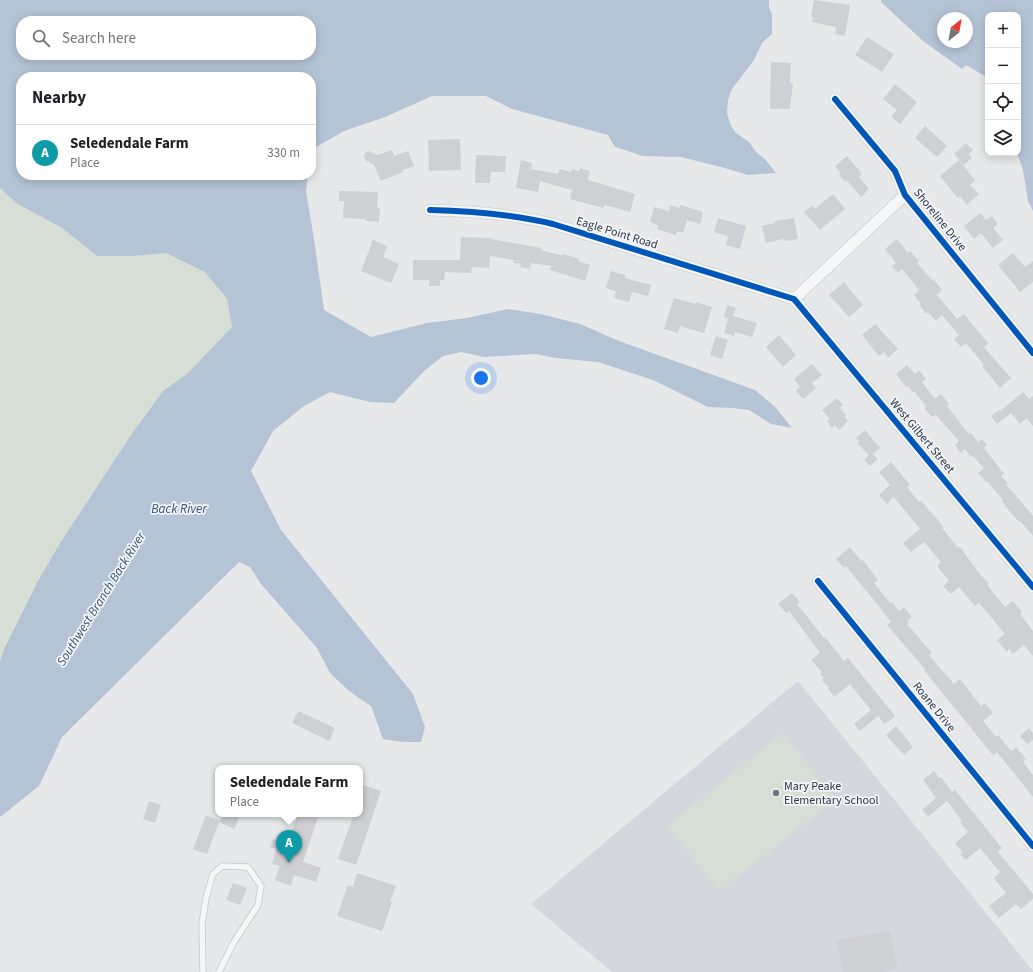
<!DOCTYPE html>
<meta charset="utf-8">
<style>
body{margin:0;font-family:"Source Sans 3",sans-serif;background:#f6f6f6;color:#202124}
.controls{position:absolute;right:12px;top:12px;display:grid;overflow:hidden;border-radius:8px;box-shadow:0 2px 10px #0003}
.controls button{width:36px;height:36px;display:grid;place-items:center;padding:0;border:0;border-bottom:1px solid #e0e0e0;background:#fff;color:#202124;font:20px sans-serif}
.compass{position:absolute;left:937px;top:12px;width:36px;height:36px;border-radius:50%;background:#fff;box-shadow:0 2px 10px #0003;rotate:31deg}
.you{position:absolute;left:481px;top:378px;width:14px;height:14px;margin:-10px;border:3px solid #fff;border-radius:50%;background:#1a73e8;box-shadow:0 0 0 6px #1a73e833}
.badge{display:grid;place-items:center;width:26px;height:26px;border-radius:50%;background:#1a73e8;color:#fff;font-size:13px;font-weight:700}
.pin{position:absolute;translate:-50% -33px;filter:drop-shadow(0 1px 2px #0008)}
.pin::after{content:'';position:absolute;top:21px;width:14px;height:12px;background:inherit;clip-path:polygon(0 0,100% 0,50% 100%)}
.popup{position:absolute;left:215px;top:765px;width:148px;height:52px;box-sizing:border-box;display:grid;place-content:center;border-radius:8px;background:#fff;filter:drop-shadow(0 1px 3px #0005);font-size:13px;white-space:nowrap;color:#757577}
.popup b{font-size:15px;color:#202124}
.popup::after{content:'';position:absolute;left:50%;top:100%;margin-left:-8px;border:8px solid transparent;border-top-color:#fff}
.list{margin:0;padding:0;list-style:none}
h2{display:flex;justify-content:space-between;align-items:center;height:52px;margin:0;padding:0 16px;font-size:17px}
h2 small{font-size:13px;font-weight:400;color:#757577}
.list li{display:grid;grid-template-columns:26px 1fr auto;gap:12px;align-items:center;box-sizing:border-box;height:56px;padding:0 16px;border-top:1px solid #e0e0e0}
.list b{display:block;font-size:15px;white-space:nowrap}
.list p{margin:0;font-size:13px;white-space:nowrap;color:#757577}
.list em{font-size:13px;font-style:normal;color:#757577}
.icon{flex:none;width:22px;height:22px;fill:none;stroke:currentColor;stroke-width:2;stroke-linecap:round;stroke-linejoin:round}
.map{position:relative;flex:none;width:1033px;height:972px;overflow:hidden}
.search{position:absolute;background:#fff;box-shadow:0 2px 10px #0003;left:16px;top:16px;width:300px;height:44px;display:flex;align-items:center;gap:10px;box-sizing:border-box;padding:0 14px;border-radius:16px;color:#757577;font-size:15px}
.panel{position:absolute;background:#fff;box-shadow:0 2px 10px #0003;left:16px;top:72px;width:300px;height:108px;border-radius:16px}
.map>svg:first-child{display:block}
</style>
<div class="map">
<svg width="1033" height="972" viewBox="0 0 1033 972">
<rect width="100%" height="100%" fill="#e6e8ea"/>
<path fill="#d4d7dd" d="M798 681 1033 971V972H612L531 904Z"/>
<g fill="#d6ded6">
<path d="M0 188 16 203 62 228 96 256H133L166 253 205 272 227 299 232 327 188 373 163 391 133 432 60 543 38 581 5 647 0 661Z"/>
<path d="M783 733 836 799 719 891 667 826Z"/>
</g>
<g fill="#b4c4d5" fill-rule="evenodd">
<path d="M0 0H769V8L772 14V34L762 43 754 60 732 89 728 100 727 113 731 126 736 133 749 142 756 152 765 159 776 173 748 175 721 167 681 157 643 156 615 147 608 135 512 109 486 96H432L385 117 344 131 311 150V77H21V175H308L306 191 314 239 324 310 371 337 427 323 467 318 508 309 541 314 580 324 619 341 755 390 775 407 792 428 771 424 749 410 732 408 708 407 653 380 598 362 555 358 536 354 484 357 461 352 443 356 424 371 394 403 370 402 330 392 304 406 273 431 251 471 281 530 413 694 425 727 421 742H403L383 739 371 706 349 691 330 673 317 648 261 584 250 567 239 562 62 737 39 786 0 817V661L5 647 38 581 60 543 133 432 163 391 188 373 232 327 227 299 205 272 166 253 133 256H97L62 228 16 203 0 188ZM21 21H311V55H21Z"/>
<path d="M881 0H1033V211L1028 201 1023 170 1017 153H1018V15H988V78L966 65 962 69 923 41 881 2ZM943 18H967V42H943Z"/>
</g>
<g fill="#ced0d3">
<path d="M814 0 850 5 845 36 835 34 836 27 812 22 813 17H811Z"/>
<path d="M867 37 894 54 882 72 855 55Z"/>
<path d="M771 62 791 63 790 83H793L790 109H770Z"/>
<path d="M895 84 917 102 900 124 891 117 897 110 883 99Z"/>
<path d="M925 126 947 146 937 157 915 138Z"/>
<path d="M460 139 461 170 429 171 428 140Z"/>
<path d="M966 143 973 150 969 154 972 158 964 165 954 154Z"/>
<path d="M392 150 394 156 408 151 414 166 402 170 403 172 381 181 374 165 365 160 364 157 365 153 369 151 377 155Z"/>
<path d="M476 155 506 156 505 172H491L490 183H475Z"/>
<path d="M847 156 862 174 859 177 869 189 861 197 850 184 846 180 845 182 839 175 841 174 835 166Z"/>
<path d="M521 160 532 163 531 169 558 174 560 169 571 172 572 169 579 171 580 168 590 171 588 180 635 194 630 212 605 205 603 208 570 199 572 190 540 181 538 192 516 188Z"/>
<path d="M959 160 975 180 970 185 979 194 967 205 960 196 958 198 940 176Z"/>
<path d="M339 191 378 192 377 208H380L379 222 366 221V219L343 218 344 201H339Z"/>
<path d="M833 194 845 209 820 230 804 212 812 206 815 209Z"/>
<path d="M670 205 680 208V205L703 212 700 224 687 220 683 233 677 231 676 235 657 229 658 225 650 222 654 207 669 211Z"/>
<path d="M980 213 986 220 992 216 998 224 993 228 1003 240 993 248 981 233 974 239 964 226Z"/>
<path d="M718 218 746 226 740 249 726 245 728 236 714 232Z"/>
<path d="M794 218 798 239 785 241 784 239 766 243 762 226 775 223V221Z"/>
<path d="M461 237 491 238V239L541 248V250L563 256V254L579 259 578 261 590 265 585 281 550 270 552 266 531 263 530 269 520 267 521 264 513 263 514 260 490 256 489 268 472 267 471 273 445 272 444 280H440V286H429V280H413V260H460Z"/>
<path d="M897 239 908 253 910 251 919 261 917 263 932 280 933 279 942 290 937 295 957 319 964 314 988 343 984 347 1011 378 1000 388 982 366 984 365 966 343 961 347 954 339 959 335 942 315 936 321 928 312 926 314 920 306 921 304 914 295 919 290 902 269 898 273 892 266 896 263 885 249Z"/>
<path d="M373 240 387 246 383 257 399 264 391 283 361 271Z"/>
<path d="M1013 253 1025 267 1033 261V282L1020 292 998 265Z"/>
<path d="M611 271 625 275V278L651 285 648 296 632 292 629 302 614 298 616 291 606 288Z"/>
<path d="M844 282 863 305 849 317 829 295Z"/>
<path d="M674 298 696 304V302L712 307 704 333 680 326 678 333 664 329Z"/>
<path d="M727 305 736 308 733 316 757 323 752 337 735 332 734 336 724 333 728 319 724 317Z"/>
<path d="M875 324 898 349 888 358 884 352 879 356 862 335Z"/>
<path d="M779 335 796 355 783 367 766 347Z"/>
<path d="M716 336 728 340 722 359 710 355Z"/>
<path d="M812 364 822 375 812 383 816 388 803 399 796 391 800 387 794 379Z"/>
<path d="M907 365 915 374 919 370 926 379 922 382 935 399 941 394 949 404 947 406 969 434 970 432 978 442 982 439 987 445 984 448 1004 474 1001 476 1008 483 1006 484 1033 516V536L1020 521 1019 522 1007 508 1002 501 1003 500 987 481 986 482 978 473 984 468 973 456 971 457 965 449 961 453 955 445 959 441 936 415 932 417 924 408 926 406 914 391 913 392 908 386 906 387 896 374Z"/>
<path d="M1023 392 1029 399 1033 396V426L1027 418 1020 424 1011 413 997 424 991 416 999 410 1000 411Z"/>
<path d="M837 398 843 405 840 408 846 415 844 416 848 421 839 430 835 425 832 428 827 421 830 419 822 410Z"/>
<path d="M865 430 880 448 873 454 878 459 870 466 864 460 869 455 857 443 859 441 856 438Z"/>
<path d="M891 462 910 485 907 487 919 502 921 501 937 519 943 527 942 528 958 548 960 547 982 577V576L989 584 987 585 1005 607 1013 601 1022 612 1020 614 1033 631V656L1024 645 1013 654 1009 649 1007 652 997 640 1005 634 982 606 978 603 975 606 959 587 951 594 943 586 949 581 937 566 941 562 924 542 911 552 903 543 920 529 894 497 887 504 879 495 890 485 879 472Z"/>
<path d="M850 547 861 561 863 560 878 580 874 583 890 603 892 602 899 611 904 607 912 617 907 621 909 623 907 624 932 653 929 655 943 672H944L954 684 960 679 981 706 985 703 993 713 983 721 996 737 998 735 1011 751 1016 747 1026 759 1023 762 1033 775V797L997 752 994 755 991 753 924 670 925 669 887 625 891 622 866 590H865L846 566 844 568 836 559Z"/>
<path d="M792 593 800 602 797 604 824 638 825 637 844 661 848 658 895 716 885 724 878 716 860 731 854 724 871 710 850 684 834 697 828 688H829L822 680 824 678 820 674 822 672 811 660 820 653 789 611 786 613 778 604Z"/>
<path d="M298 711 335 728 329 741 292 723Z"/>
<path d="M896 726 913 747 904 755 886 735Z"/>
<path d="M1029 728 1033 733V740L1027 744 1020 736Z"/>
<path d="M934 771 939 778 941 777 952 792 955 790 1002 848 998 852 1033 894V899L1021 909 1016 904 999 918 989 906 1006 893 994 878 1000 872 980 848 966 860 960 854 962 852 955 843 968 832 960 822 962 821 947 801 928 817 922 810 936 798 923 780Z"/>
<path d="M364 785 381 791 356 865 338 859 354 814H360V796Z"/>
<path d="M149 801 161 805 155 823 143 819Z"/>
<path d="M223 814H230L239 818 234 829 219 822 207 854 193 849 206 815 220 821Z"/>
<path d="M298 814H319L303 862 321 868 316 882 294 875 291 886 275 880 280 866 272 864 276 849 270 847 273 839 288 844Z"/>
<path d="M357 873 396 886 390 902H392L382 931 337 916 348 885 353 887Z"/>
<path d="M233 883 247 888 240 905 226 900Z"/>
<path d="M890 931 897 969 879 972H843L837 940Z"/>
</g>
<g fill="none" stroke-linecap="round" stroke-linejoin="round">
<g stroke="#c4c6c8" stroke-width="7">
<path id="service" d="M203 972 202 924 206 898 213 874 222 866 248 867 261 886 258 905 234 942 219 972"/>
</g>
<g stroke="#c4c6c8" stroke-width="12">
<g id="minor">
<path d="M835 99 895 171 905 195 1033 353"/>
<path d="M430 210C472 211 511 214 553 224L794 299"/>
<path d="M794 299 1033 587"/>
<path d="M794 299 905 195"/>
<path d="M818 581 1033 846"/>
</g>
</g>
<use href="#service" stroke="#f5f6f7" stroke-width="5.5"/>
<use href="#minor" stroke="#f5f6f7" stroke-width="11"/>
<g stroke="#f4f6f9" stroke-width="8">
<g id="cycleway">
<path d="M835 99 895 171 905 195 1033 353"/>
<path d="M430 210C472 211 511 214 553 224L794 299 1033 587"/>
<path d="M818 581 1033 846"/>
</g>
</g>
<use href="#cycleway" stroke="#0057b8" stroke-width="6"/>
</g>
<circle fill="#6c737f" stroke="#f4f6f9" stroke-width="1.5" cx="776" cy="793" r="4"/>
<g text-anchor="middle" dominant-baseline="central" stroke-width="3.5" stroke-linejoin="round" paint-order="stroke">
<g font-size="12" fill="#2b3445" stroke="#f4f6f9">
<text transform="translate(940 220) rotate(51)">Shoreline Drive</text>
<text transform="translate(617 233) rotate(17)">Eagle Point Road</text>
<text transform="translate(922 436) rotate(50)">West Gilbert Street</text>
<text transform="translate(934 707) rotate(51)">Roane Drive</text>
</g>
<g font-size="12" fill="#2b3445" stroke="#f4f6f9" text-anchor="start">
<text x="784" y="786">Mary Peake<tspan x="784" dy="14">Elementary School</tspan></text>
</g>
<g font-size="13" font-style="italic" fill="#34527a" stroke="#f4f6f9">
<text x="179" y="509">Back River</text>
<text transform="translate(101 599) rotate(-58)">Southwest Branch Back River</text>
</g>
</g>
</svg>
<div class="controls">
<button>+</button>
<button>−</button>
<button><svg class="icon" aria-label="locate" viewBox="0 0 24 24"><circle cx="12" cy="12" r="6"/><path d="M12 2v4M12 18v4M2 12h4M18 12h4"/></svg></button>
<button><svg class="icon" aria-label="layers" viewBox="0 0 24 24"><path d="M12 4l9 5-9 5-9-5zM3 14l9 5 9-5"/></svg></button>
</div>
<svg class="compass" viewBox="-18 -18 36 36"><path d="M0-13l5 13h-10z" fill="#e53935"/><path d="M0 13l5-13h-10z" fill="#757577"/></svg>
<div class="you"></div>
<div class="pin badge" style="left:289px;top:863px;background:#0f9aa8">A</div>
<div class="popup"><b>Seledendale Farm</b>Place</div>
<div class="search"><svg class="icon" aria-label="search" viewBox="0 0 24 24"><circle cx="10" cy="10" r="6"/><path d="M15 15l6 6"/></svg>Search here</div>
<section class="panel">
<h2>Nearby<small></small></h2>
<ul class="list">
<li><span class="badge" style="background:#0f9aa8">A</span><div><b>Seledendale Farm</b><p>Place</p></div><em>330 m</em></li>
</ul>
</section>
</div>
